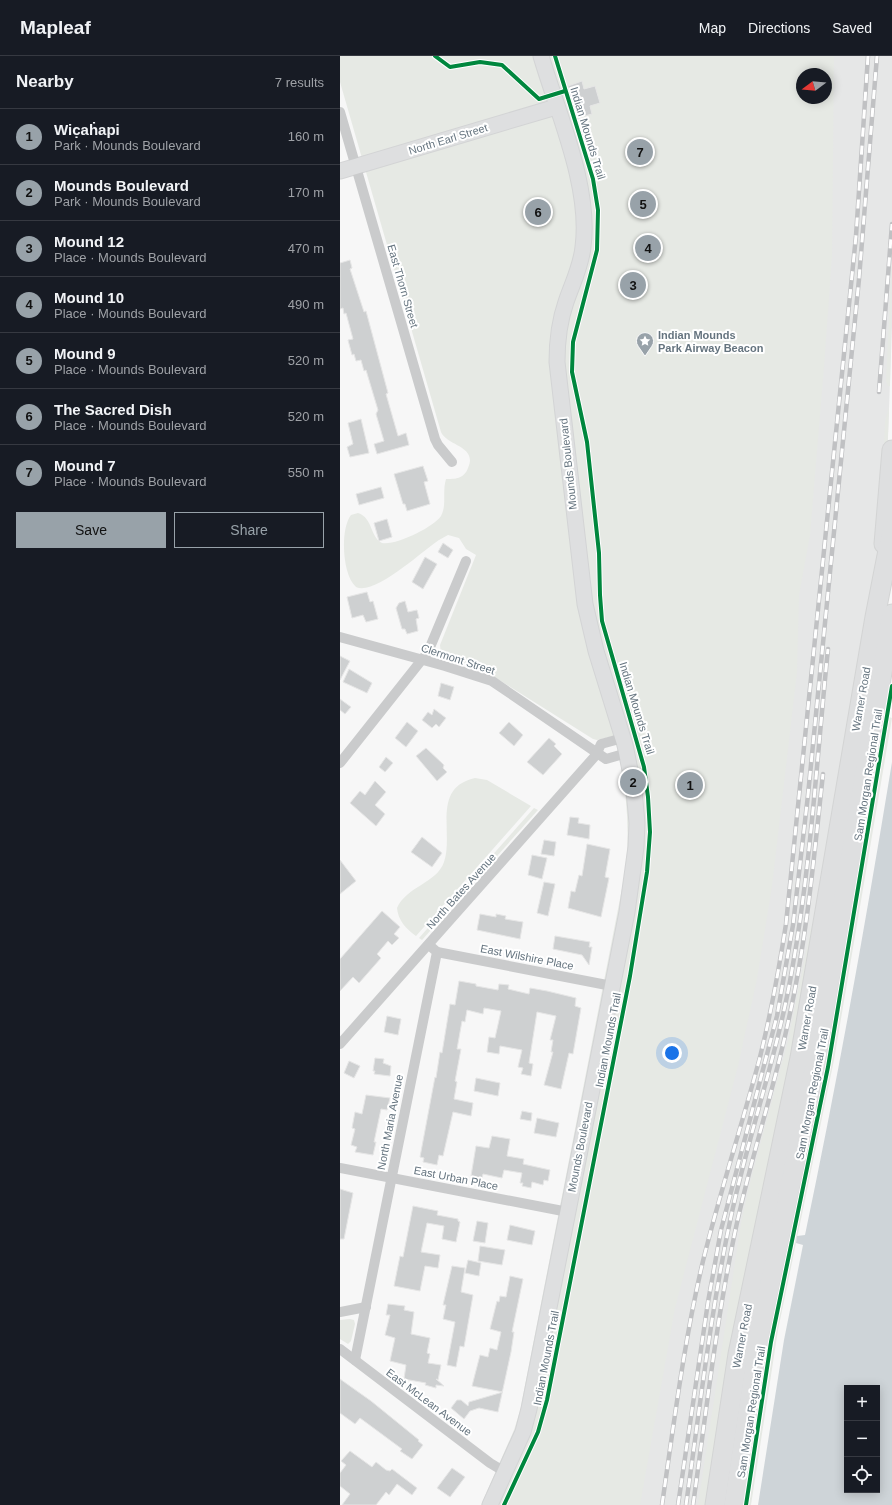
<!DOCTYPE html>
<meta charset="utf-8">
<style>
body{margin:0;font-family:Helvetica,sans-serif;background:#242831;color:#f1f3f6}
.controls{position:absolute;right:12px;bottom:12px;display:grid;overflow:hidden;border-radius:0px;box-shadow:0 2px 10px #0003}
.controls button{width:36px;height:36px;display:grid;place-items:center;padding:0;border:0;border-bottom:1px solid #363941;background:#171b24;color:#f1f3f6;font:20px sans-serif}
.compass{position:absolute;left:456px;top:12px;width:36px;height:36px;border-radius:50%;background:#171b24;box-shadow:0 2px 10px #0003;rotate:254deg}
.you{position:absolute;left:332px;top:997px;width:14px;height:14px;margin:-10px;border:3px solid #fff;border-radius:50%;background:#1a73e8;box-shadow:0 0 0 6px #1a73e833}
.badge{display:grid;place-items:center;width:26px;height:26px;border-radius:50%;background:#98a2a9;color:#111;font-size:13px;font-weight:700}
.pin{position:absolute;translate:-50% -50%;border:2px solid #fff;box-shadow:0 1px 4px #0006}
.list{margin:0;padding:0;list-style:none}
h2{display:flex;justify-content:space-between;align-items:center;height:52px;margin:0;padding:0 16px;font-size:17px}
h2 small{font-size:13px;font-weight:400;color:#9ea1a6}
.list li{display:grid;grid-template-columns:26px 1fr auto;gap:12px;align-items:center;box-sizing:border-box;height:56px;padding:0 16px;border-top:1px solid #363941}
.list b{display:block;font-size:15px;white-space:nowrap}
.list p{margin:0;font-size:13px;white-space:nowrap;color:#9ea1a6}
.list em{font-size:13px;font-style:normal;color:#9ea1a6}
.actions{display:flex;gap:8px;padding:12px 16px}
.actions a{flex:1;padding:9px 0;border:1px solid #98a2a9;border-radius:0px;text-align:center;font-size:14px;color:#98a2a9}
.actions .main{background:#98a2a9;color:#111}
.icon{flex:none;width:22px;height:22px;fill:none;stroke:currentColor;stroke-width:2;stroke-linecap:round;stroke-linejoin:round}
.map{position:relative;flex:none;width:552px;height:1449px;overflow:hidden}
header{display:flex;align-items:center;gap:24px;box-sizing:border-box;height:56px;padding:0 20px;background:#171b24;border-bottom:1px solid #363941}
header strong{font-size:19px}
nav{display:flex;gap:22px;margin-inline-start:auto;font-size:14px}
main{display:flex}
aside{flex:1;background:#171b24}
.map>svg:first-child{display:block}
</style>
<header>
<strong>Mapleaf</strong>
<nav><a>Map</a><a>Directions</a><a>Saved</a></nav>
</header>
<main>
<aside>
<h2>Nearby<small>7 results</small></h2>
<ul class="list">
<li><span class="badge">1</span><div><b>Wic̣aḣapi</b><p>Park · Mounds Boulevard</p></div><em>160 m</em></li>
<li><span class="badge">2</span><div><b>Mounds Boulevard</b><p>Park · Mounds Boulevard</p></div><em>170 m</em></li>
<li><span class="badge">3</span><div><b>Mound 12</b><p>Place · Mounds Boulevard</p></div><em>470 m</em></li>
<li><span class="badge">4</span><div><b>Mound 10</b><p>Place · Mounds Boulevard</p></div><em>490 m</em></li>
<li><span class="badge">5</span><div><b>Mound 9</b><p>Place · Mounds Boulevard</p></div><em>520 m</em></li>
<li><span class="badge">6</span><div><b>The Sacred Dish</b><p>Place · Mounds Boulevard</p></div><em>520 m</em></li>
<li><span class="badge">7</span><div><b>Mound 7</b><p>Place · Mounds Boulevard</p></div><em>550 m</em></li>
</ul>
<div class="actions"><a class="main">Save</a><a>Share</a></div>
</aside>
<div class="map">
<svg width="552" height="1449" viewBox="0 0 552 1449">
<rect width="100%" height="100%" fill="#f7f7f7"/>
<path fill="#e6e7e7" d="M486 0H552V271L547 408 540 484 475 872 360 1449H298L486 42Z"/>
<g fill="#e6e9e4" fill-rule="evenodd">
<path d="M0 0H494L492 200 484 311 470 479 459 539 457 616 432 830 417 923 398 1010 335 1252 300 1449H141L174 1374 180 1355 285 817C291 770 286 725 274 680L257 684 253 683 145 615 106 602 101 598 100 589 136 499 126 493 119 482 108 479 99 484C82 495 35 540 16 531 2 519 0 473 11 459L18 457C33 462 30 481 42 487 55 490 94 471 101 460 107 449 102 436 106 423 115 423 124 423 128 412 138 390 107 390 101 376L0 26ZM462 18H486V42H462Z"/>
<path d="M552 201 550 330H548L546 325Z"/>
<path d="M549 351 547 408 543 413 545 365Z"/>
<path d="M552 601V615L485 1011 429 1286 404 1449H401L425 1295Z"/>
<path d="M549 661 552 662 494 1004 438 1274 411 1449H409L434 1287 490 1012Z"/>
<path d="M135 722 147 724 191 750 76 880C66 873 58 864 57 852 67 830 97 827 104 806 114 777 91 732 135 722Z"/>
<path d="M194 752 198 754 82 884 79 882Z"/>
<path d="M476 859 466 927 367 1449H358L401 1167 411 1123 448 985 471 872Z"/>
<path d="M10 1263 14 1264 15 1268 11 1285 8 1288 0 1283V1264Z"/>
</g>
<path fill="#ced4d8" fill-rule="evenodd" d="M552 706V1449H418L444 1284 463 1189 456 1187 457 1180 465 1179C498 1022 526 865 552 706ZM507 1332H537V1434H507Z"/>
<g fill="#ced0d1" stroke="#e6e6e6">
<path d="M242 25 244 33 255 30 260 47 250 50 252 58 237 62 235 55 232 56 227 38 230 37 228 30Z"/>
<path d="M10 204 12 212 10 213 24 256 26 255 48 337 46 338 58 380 66 377 69 389 37 398 34 388 44 385 36 358 38 354 26 314 24 315 21 304 16 305 14 298 12 299 8 284 13 283 6 257 4 258 3 252 0 253V207Z"/>
<path d="M21 363 29 397 10 401 7 391 13 388 8 367Z"/>
<path d="M83 410 88 425 84 426 90 448 67 455 65 448H63L54 418Z"/>
<path d="M41 431 44 442 19 449 16 438Z"/>
<path d="M47 463 52 481 39 485 34 467Z"/>
<path d="M103 487 113 494 108 502 98 496Z"/>
<path d="M85 501 97 508 83 533 72 526Z"/>
<path d="M27 536 30 546 33 545 38 563 26 566 23 559 12 562 7 541Z"/>
<path d="M65 545 68 556 77 554 79 562 76 563 78 575 67 578 65 573H62L56 552 59 547Z"/>
<path d="M0 600 10 605 0 624Z"/>
<path d="M9 613 32 627 27 637 3 626Z"/>
<path d="M101 627 114 631 110 644 98 640Z"/>
<path d="M0 643 11 651 5 658 0 654Z"/>
<path d="M94 653 106 662 99 671 96 668 92 672 82 664 88 656 92 659Z"/>
<path d="M67 666 78 675 66 691 55 682Z"/>
<path d="M169 666 183 679 174 690 159 677Z"/>
<path d="M209 682 216 688 214 690 222 698 203 719 187 706Z"/>
<path d="M86 692 104 709 103 712 107 716 97 725 76 700Z"/>
<path d="M46 701 53 707 45 716 39 711Z"/>
<path d="M35 725 46 736 35 749 45 758 36 770 10 747 20 735 25 739Z"/>
<path d="M230 761 239 762 238 767 250 769 249 783 227 779Z"/>
<path d="M82 781 102 797 92 811 71 796Z"/>
<path d="M204 784 216 786 214 800 201 798Z"/>
<path d="M247 788 270 793 265 821 269 822 261 861 228 852 231 835 235 836 239 819 242 820Z"/>
<path d="M192 799 207 802 202 823 188 819Z"/>
<path d="M0 804 16 825 0 838Z"/>
<path d="M204 826 215 828 208 860 197 857Z"/>
<path d="M42 855 60 871 54 878 59 882 52 889 48 885 37 898 41 902 19 927 13 921 0 935V903Z"/>
<path d="M140 858 156 861V858L166 860 165 863 183 866 180 883 137 874Z"/>
<path d="M215 880 250 886 249 891H252L249 909 242 899 213 893Z"/>
<path d="M119 925 136 928V930L158 934 159 928 169 929 168 933 189 938 190 932 207 935 236 942 235 950 241 952 233 998 229 997 221 1033 204 1029 213 996H211L213 984H210L216 960 197 956 189 1007 193 1008 191 1020 181 1018 183 1012 178 1011 182 994 160 990 159 998 147 996 149 981 155 982 161 955 144 952 143 958 127 954 125 966 122 965 117 993H121L115 1025 117 1026 114 1043 133 1047 131 1060 113 1056 103 1100 99 1099 97 1109 83 1106 84 1102 80 1101 95 1021 96 1022 100 996 102 997 110 948 115 949Z"/>
<path d="M47 960 61 963 58 979 44 976Z"/>
<path d="M35 1002 44 1003 43 1007 51 1010 50 1020 34 1018 35 1015H33Z"/>
<path d="M9 1005 20 1010 14 1022 4 1017Z"/>
<path d="M136 1022 160 1027 158 1040 134 1035Z"/>
<path d="M26 1039 50 1042 47 1054 41 1053 34 1086H36L33 1099 15 1096 17 1091 11 1089 15 1073 12 1072 15 1056 22 1058Z"/>
<path d="M182 1055 192 1057 191 1065 180 1063Z"/>
<path d="M197 1062 219 1067 216 1081 194 1077Z"/>
<path d="M152 1080 170 1083 167 1100 184 1103 183 1108 210 1114 208 1125 204 1124 203 1129 192 1126 191 1132 182 1130 183 1127H180L182 1117 164 1114 162 1122 143 1118 142 1122 131 1120 136 1090 149 1092Z"/>
<path d="M0 1133 13 1137 4 1183H0Z"/>
<path d="M73 1150 98 1155 97 1159 118 1163V1165L120 1166 116 1186 102 1183 104 1170 87 1167 81 1196 100 1199 98 1212 85 1210 80 1235 54 1230 60 1200 63 1201 64 1196Z"/>
<path d="M137 1165 148 1167 145 1187 133 1185Z"/>
<path d="M170 1169 195 1175 192 1189 167 1184Z"/>
<path d="M140 1190 165 1194 162 1209 138 1205Z"/>
<path d="M128 1204 141 1207 139 1220 125 1217Z"/>
<path d="M112 1210 125 1212 121 1236 133 1239 124 1291 120 1290 116 1311 107 1309 115 1266 103 1263 106 1249H103Z"/>
<path d="M170 1220 183 1223 172 1276H174L171 1296 158 1356 139 1352 130 1355 124 1363 111 1352 117 1344H121L128 1350 129 1346 163 1336 132 1330 140 1299 148 1301 150 1292 157 1294 161 1276 150 1273 157 1245 159 1246 160 1240 166 1241Z"/>
<path d="M48 1248 65 1250 64 1254 74 1256 71 1278 90 1282 87 1297 90 1298 88 1307 101 1309 98 1324 96 1323 104 1330 96 1329V1332L85 1329 86 1327 64 1323 66 1309 50 1305 55 1282 45 1279 50 1259H46Z"/>
<path d="M0 1323 31 1345 79 1384 78 1385 83 1389 72 1403 60 1395 62 1393 20 1362 15 1368 0 1357Z"/>
<path d="M10 1395 32 1411 36 1406 46 1414 50 1415 52 1413 77 1432 72 1439 57 1428 49 1439 46 1436 36 1449H2L10 1438 0 1430V1417L6 1409 1 1405Z"/>
<path d="M112 1412 125 1421 110 1441 97 1432Z"/>
</g>
<g fill="none" stroke-linecap="round" stroke-linejoin="round">
<g stroke="#d3d4d5" stroke-width="17">
<g id="secondary">
<path d="M0 115 216 51"/>
<path d="M150 1449 183 1376 189 1353 287 856 296 791 297 767 294 734 285 689 256 595 245 548 217 306C217 286 219 266 226 246 232 228 241 211 243 191 251 131 218 58 201 0"/>
</g>
</g>
<g stroke="#d3d4d4" stroke-width="21">
<g id="highway">
<path d="M544 488 552 394"/>
<path d="M375 1449 398 1298 460 1002 535 561 552 474"/>
<path d="M394 1449 420 1276 475 1010 552 558"/>
</g>
</g>
<g stroke="#cacbcc" stroke-width="10">
<path d="M0 56 95 383 98 389 112 406"/>
<path d="M0 581 105 610 152 625 266 703 287 697"/>
<path d="M0 707 88 596 126 505"/>
<path d="M97 896 272 930"/>
<path d="M0 988 256 699 261 688 283 682"/>
<path d="M0 1112 228 1156"/>
<path d="M0 1256 26 1251"/>
<path d="M0 1293 150 1407 165 1416"/>
<path d="M15 1304 97 896 89 889"/>
</g>
<use href="#secondary" stroke="#dedfe0" stroke-width="15"/>
<use href="#highway" stroke="#dedfe0" stroke-width="19"/>
<g stroke="#c0c1c3" stroke-width="4.5">
<g id="rail">
<path d="M539 336 552 168"/>
<path d="M322 1449C334 1367 344 1285 363 1205 380 1136 402 1069 420 1001 431 957 439 913 446 868L516 180 528 0"/>
<path d="M338 1449 368 1246 381 1174 437 960 453 869 468 739 519 223 537 0"/>
<path d="M346 1449C360 1351 371 1252 392 1156 410 1074 438 996 452 914 471 808 477 700 488 593"/>
<path d="M353 1449C366 1358 376 1266 395 1176 410 1104 434 1034 449 962 467 882 474 800 483 718"/>
</g>
</g>
<use href="#rail" stroke="#fff" stroke-width="3" stroke-dasharray="9" stroke-linecap="butt"/>
<g stroke="#fff" stroke-width="6">
<g id="cycleway">
<path d="M95 0 110 11 140 6 162 9 199 43 225 35"/>
<path d="M164 1449 198 1376 207 1344 290 920 307 816 310 776 308 741 304 711 262 565 260 539 259 497 247 386 232 316 233 286 257 194 258 154 253 123 215 0"/>
<path d="M406 1449 431 1286 488 1011 552 630"/>
</g>
</g>
<use href="#cycleway" stroke="#00873e" stroke-width="4"/>
</g>
<defs>
<g id="sight-pin" transform="scale(0.9)"><path d="M0 17L-7.5 6A9.5 9.5 0 1 1 7.5 6Z" fill="#98a2a9" stroke="#fff"/><path d="M0-6L1.8-2.2L6-1.7L2.9 1.2L3.7 5.4L0 3.3L-3.7 5.4L-2.9 1.2L-6-1.7L-1.8-2.2Z" fill="#fff"/></g>
</defs>
<g fill-rule="evenodd">
<use href="#sight-pin" x="305" y="285"/>
</g>
<g text-anchor="middle" dominant-baseline="central" stroke-width="4" stroke-linejoin="round" paint-order="stroke">
<g font-size="11" fill="#65747f" stroke="#fff">
<text transform="translate(248 77) rotate(73)">Indian Mounds Trail</text>
<text transform="translate(108 83) rotate(-17)">North Earl Street</text>
<text transform="translate(63 230) rotate(74)">East Thorn Street</text>
<text transform="translate(228 408) rotate(-96)">Mounds Boulevard</text>
<text transform="translate(118 603) rotate(18)">Clermont Street</text>
<text transform="translate(521 643) rotate(-80)">Warner Road</text>
<text transform="translate(297 652) rotate(73)">Indian Mounds Trail</text>
<text transform="translate(528 719) rotate(-81)">Sam Morgan Regional Trail</text>
<text transform="translate(121 835) rotate(-48)">North Bates Avenue</text>
<text transform="translate(187 901) rotate(11)">East Wilshire Place</text>
<text transform="translate(467 962) rotate(-80)">Warner Road</text>
<text transform="translate(268 984) rotate(-79)">Indian Mounds Trail</text>
<text transform="translate(472 1038) rotate(-79)">Sam Morgan Regional Trail</text>
<text transform="translate(50 1066) rotate(-79)">North Maria Avenue</text>
<text transform="translate(240 1091) rotate(-79)">Mounds Boulevard</text>
<text transform="translate(116 1122) rotate(11)">East Urban Place</text>
<text transform="translate(402 1280) rotate(-79)">Warner Road</text>
<text transform="translate(206 1302) rotate(-79)">Indian Mounds Trail</text>
<text transform="translate(89 1346) rotate(37)">East McLean Avenue</text>
<text transform="translate(411 1356) rotate(-81)">Sam Morgan Regional Trail</text>
</g>
<g font-size="11" font-weight="bold" fill="#65747f" stroke="#fff" text-anchor="start">
<text x="318" y="279">Indian Mounds<tspan x="318" dy="13">Park Airway Beacon</tspan></text>
</g>
</g>
</svg>
<div class="controls">
<button>+</button>
<button>−</button>
<button><svg class="icon" aria-label="locate" viewBox="0 0 24 24"><circle cx="12" cy="12" r="6"/><path d="M12 2v4M12 18v4M2 12h4M18 12h4"/></svg></button>
</div>
<svg class="compass" viewBox="-18 -18 36 36"><path d="M0-13l5 13h-10z" fill="#e53935"/><path d="M0 13l5-13h-10z" fill="#9ea1a6"/></svg>
<div class="you"></div>
<div class="pin badge" style="left:350px;top:729px">1</div>
<div class="pin badge" style="left:293px;top:726px">2</div>
<div class="pin badge" style="left:293px;top:229px">3</div>
<div class="pin badge" style="left:308px;top:192px">4</div>
<div class="pin badge" style="left:303px;top:148px">5</div>
<div class="pin badge" style="left:198px;top:156px">6</div>
<div class="pin badge" style="left:300px;top:96px">7</div>
</div>
</main>
